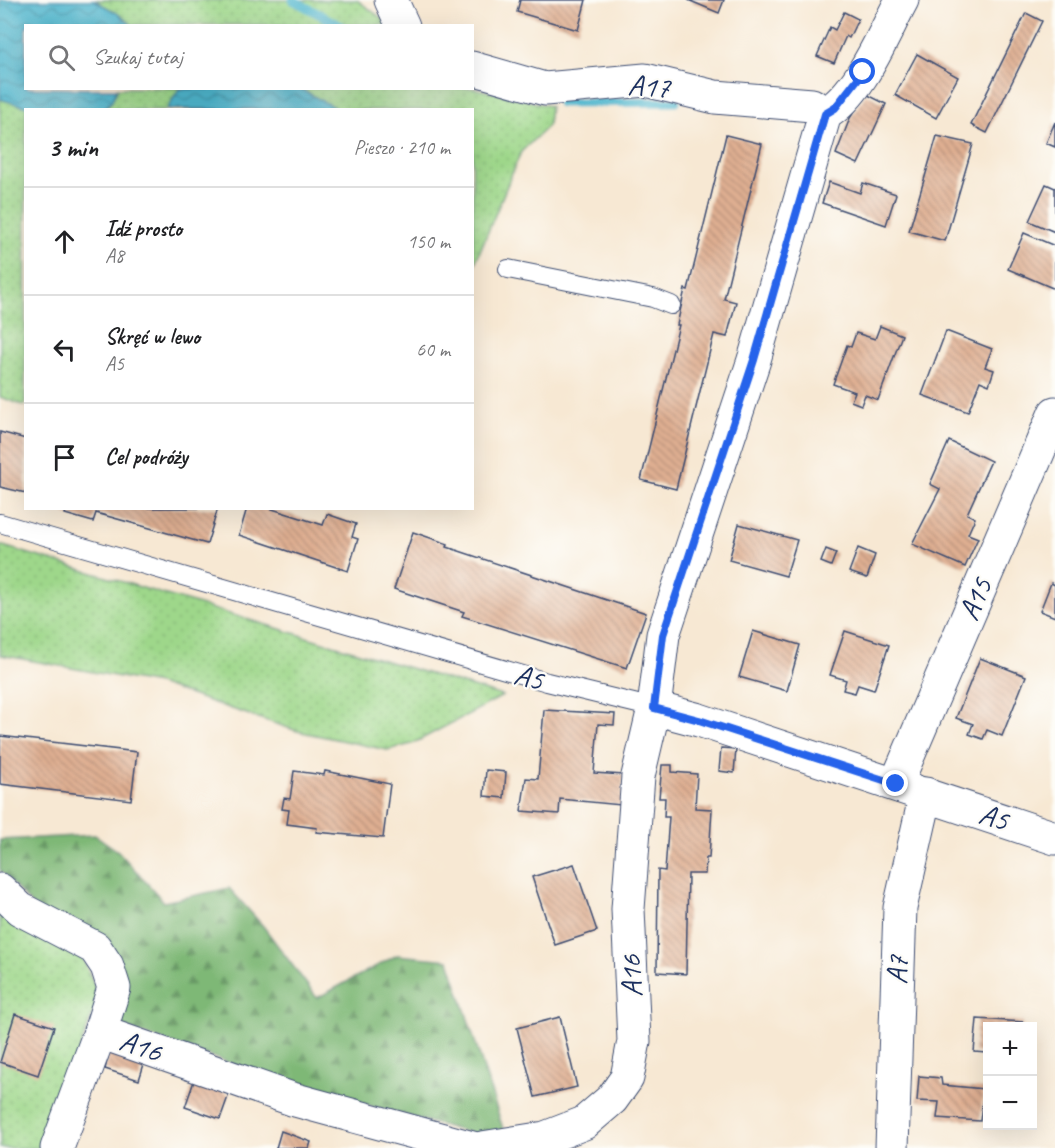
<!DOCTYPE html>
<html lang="pl">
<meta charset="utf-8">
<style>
body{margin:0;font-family:Caveat,sans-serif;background:#f6f6f6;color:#202124}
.controls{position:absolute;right:18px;bottom:18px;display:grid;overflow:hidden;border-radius:0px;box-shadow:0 6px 24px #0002}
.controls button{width:54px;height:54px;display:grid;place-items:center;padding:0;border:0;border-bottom:2px solid #e0e0e0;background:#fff;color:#202124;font:30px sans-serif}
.stop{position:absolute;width:18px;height:18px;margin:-14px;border:4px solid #2563eb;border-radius:50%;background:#fff}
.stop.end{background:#2563eb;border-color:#fff;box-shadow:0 2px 6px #0008}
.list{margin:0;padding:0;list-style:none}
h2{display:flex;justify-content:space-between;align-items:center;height:78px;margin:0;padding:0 24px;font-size:26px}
h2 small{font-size:20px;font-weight:400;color:#757577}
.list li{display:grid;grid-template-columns:39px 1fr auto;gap:18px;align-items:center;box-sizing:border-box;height:108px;padding:0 24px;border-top:2px solid #e0e0e0}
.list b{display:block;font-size:22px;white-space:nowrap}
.list p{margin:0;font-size:20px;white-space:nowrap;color:#757577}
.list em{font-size:20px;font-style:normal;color:#757577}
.icon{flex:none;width:33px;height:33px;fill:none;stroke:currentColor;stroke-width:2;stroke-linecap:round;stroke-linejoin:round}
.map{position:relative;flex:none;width:1055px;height:1148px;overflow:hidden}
.search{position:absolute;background:#fff;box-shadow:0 6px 24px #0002;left:24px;top:24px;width:450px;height:66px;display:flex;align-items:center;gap:15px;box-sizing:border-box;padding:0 21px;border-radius:0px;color:#757577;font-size:22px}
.panel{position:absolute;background:#fff;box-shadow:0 6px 24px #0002;left:24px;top:108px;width:450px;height:402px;border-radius:0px}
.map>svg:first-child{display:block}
</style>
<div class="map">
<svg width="1055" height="1148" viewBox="0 0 1055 1148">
<defs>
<pattern id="grass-dots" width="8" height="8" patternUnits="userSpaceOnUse" patternTransform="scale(1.5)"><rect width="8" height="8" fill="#9ed78a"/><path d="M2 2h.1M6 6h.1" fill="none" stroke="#88b97a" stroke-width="1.8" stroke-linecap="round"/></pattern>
<pattern id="forest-firs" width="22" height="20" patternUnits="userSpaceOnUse" patternTransform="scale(1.5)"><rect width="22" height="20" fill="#7eb876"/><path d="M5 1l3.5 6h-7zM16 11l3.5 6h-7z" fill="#669664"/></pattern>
<pattern id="water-waves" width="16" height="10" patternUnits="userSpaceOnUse" patternTransform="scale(1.5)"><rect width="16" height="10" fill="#4fb6cd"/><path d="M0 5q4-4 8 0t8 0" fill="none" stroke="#4194aa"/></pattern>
<pattern id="building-back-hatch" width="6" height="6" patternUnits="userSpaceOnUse" patternTransform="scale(1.5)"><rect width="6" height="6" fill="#dfaf91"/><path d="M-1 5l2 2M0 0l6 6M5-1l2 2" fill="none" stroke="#b48f7a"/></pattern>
</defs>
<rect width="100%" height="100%" fill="#fdfcf7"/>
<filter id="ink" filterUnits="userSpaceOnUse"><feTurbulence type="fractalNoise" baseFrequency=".0167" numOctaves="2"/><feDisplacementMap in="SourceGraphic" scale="12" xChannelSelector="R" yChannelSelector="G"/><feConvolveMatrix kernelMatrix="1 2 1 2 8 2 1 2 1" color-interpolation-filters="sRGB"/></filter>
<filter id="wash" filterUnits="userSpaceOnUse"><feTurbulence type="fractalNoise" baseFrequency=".008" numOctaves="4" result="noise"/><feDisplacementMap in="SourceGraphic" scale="24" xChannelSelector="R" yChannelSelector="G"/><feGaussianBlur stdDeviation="1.35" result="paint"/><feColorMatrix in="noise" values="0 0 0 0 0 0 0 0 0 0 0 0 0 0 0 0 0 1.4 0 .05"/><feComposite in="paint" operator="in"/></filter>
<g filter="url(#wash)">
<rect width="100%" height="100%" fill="#f7e8d3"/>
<g fill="url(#grass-dots)" stroke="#5c8374" stroke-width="1.5">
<path d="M94 0H357L391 25H132L117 13Z"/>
<path d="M117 88H473L550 106 548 126 521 152 473 268 472 110H103L112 101Z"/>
<path d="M0 99 35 109 26 110 25 406 0 397Z"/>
<path d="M0 545 503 696 412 744 387 750 297 731 158 684 0 655Z"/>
<path d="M0 904 82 957 99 996 44 1148H0Z"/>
</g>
<path fill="url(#forest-firs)" stroke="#4c746a" stroke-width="1.5" d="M95 835 118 851 164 902 229 888 263 926 317 998 397 955 449 960 505 1135 473 1134 298 1086 117 1025 126 982 31 904 0 870V840Z"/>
<g fill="url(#water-waves)" stroke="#357296" stroke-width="1.5">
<path d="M0 0H94L117 13 132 25 26 26V88L117 89 112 101 103 109H35L0 99Z"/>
<path d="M179 89H301L337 109H167Z"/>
</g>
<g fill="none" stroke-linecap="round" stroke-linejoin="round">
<g stroke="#4fb6cd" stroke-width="9">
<path d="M293 0 341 26"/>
<path d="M561 103 676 102"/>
</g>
</g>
<g id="blocks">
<g fill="url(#building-back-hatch)">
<path d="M520 0H586L578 30 517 12Z"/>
<path d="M688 0H724L719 13Z"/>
<path d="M844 12 858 19 849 38 846 36 834 63 817 56 830 27 835 30Z"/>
<path d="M1026 13 1042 21 987 133 971 125Z"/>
<path d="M917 54 958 77 936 118 895 95Z"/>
<path d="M866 94 886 104 858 164 836 154 850 118Z"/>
<path d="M1055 122V147L1046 143Z"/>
<path d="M726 135 762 144 724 299 736 302 727 337 714 334 676 489 641 480 679 325H677L685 289 688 290Z"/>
<path d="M937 136 973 144 945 241 909 231Z"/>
<path d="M829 182 860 193 863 183 896 194 886 225 822 203Z"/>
<path d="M1046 184 1055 188V232L1029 221Z"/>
<path d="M1024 233 1055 246V289L1008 269Z"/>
<path d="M880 326 902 335 878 400 865 395 861 405 851 401 855 392 833 384 847 345 851 347 856 333 875 339Z"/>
<path d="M946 331 992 349 985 367 994 370 989 385 980 381 968 412 922 395Z"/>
<path d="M0 432 26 439V493L0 487Z"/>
<path d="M949 441 991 461 967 514 975 518 968 534 978 538 965 567 912 544 940 489 930 484Z"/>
<path d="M66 508H218L207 544 96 513 93 522 65 514Z"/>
<path d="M247 508H269L323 525 327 514 356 524 352 537 358 539 348 571 239 535Z"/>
<path d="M739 524 797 540 786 576 729 560Z"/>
<path d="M413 532 448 544 447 547 646 613 627 668 462 616 464 612 394 589Z"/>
<path d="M858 548 875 555 867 578 849 572Z"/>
<path d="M826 549 836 553 831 566 821 562Z"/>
<path d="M1051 583 1055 585V617L1040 611Z"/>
<path d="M753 631 800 645 787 691 739 677Z"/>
<path d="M845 631 889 645 874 690 858 685 855 693 843 690 846 680 830 675Z"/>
<path d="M980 658 1026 676 1002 736 987 730 983 739 969 734 973 724 956 718Z"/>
<path d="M544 710 615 714 614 725 598 724 594 773 624 775 621 805 560 799 559 814 521 811 526 778 538 779Z"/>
<path d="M0 736 137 752 131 800 0 784Z"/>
<path d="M721 748 736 749 734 773 719 771Z"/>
<path d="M662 765H672V772L697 774 695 808 712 809 709 858H706L705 874H688L686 974 657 972 658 870 665 871 669 817H664L665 798H659Z"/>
<path d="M486 770 506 772 504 798 484 796Z"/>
<path d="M294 771 324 775 325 771 390 784 383 838 316 832 317 828 287 824 289 810 282 809 284 798 290 799Z"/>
<path d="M574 864 597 931 555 945 532 877Z"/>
<path d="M15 1014 54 1027 38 1075 0 1062Z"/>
<path d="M560 1017 577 1087 535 1097 517 1028Z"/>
<path d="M977 1019 1023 1022V1026H988V1053L974 1052Z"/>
<path d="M110 1050 145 1061 139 1080 105 1069Z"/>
<path d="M919 1076 941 1078 942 1085 984 1089 980 1121 937 1118 939 1102 917 1101Z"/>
<path d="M194 1081 229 1094 220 1119 185 1107Z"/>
<path d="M281 1131 311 1142 309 1148H276Z"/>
</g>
</g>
</g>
<g filter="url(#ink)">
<use href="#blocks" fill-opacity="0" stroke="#3c4b70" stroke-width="1.5"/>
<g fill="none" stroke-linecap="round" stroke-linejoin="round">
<g stroke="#3c4b70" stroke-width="20">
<g id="lane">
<path d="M508 269 653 298 671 305"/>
<path d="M0 523 547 682 654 708"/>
</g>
</g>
<g stroke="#3c4b70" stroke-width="35">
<g id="street">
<path d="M391 0 403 26"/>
<path d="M472 68 545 89 645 80 715 97 812 105 825 114"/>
<path d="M654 708 699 720 1055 838"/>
<path d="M896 784 1055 413"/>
<path d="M0 890 20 909 95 948 107 966 114 988 100 1032"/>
<path d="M57 1148 100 1032 292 1099 472 1148"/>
<path d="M482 1148 545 1138 584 1123 612 1099 627 1078 634 1041 628 909 638 776 654 708 663 635 754 360 825 114C860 94 883 35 902 0"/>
<path d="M892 1148 900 908 926 794"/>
</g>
</g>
<use href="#lane" stroke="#fff" stroke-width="18"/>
<use href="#street" stroke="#fff" stroke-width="33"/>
</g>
</g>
<g fill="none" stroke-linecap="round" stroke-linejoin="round" filter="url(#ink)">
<path stroke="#2563eb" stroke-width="8" d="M863 72 835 108 825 114 754 360 663 635 654 708 699 720 896 784"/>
</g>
<g text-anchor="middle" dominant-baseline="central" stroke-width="4.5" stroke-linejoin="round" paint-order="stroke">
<g font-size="30" fill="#1b2f5e" stroke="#fdfcf7">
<text transform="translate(649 86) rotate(5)">A17</text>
<text transform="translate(975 599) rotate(-67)">A15</text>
<text transform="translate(529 677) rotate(16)">A5</text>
<text transform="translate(994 817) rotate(18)">A5</text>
<text transform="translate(897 970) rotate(-87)">A7</text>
<text transform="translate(631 976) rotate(-92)">A16</text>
<text transform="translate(141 1046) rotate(19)">A16</text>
</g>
</g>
</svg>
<div class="controls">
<button>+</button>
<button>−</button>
</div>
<div class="stop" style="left:863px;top:72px"></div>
<div class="stop end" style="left:896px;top:784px"></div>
<div class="search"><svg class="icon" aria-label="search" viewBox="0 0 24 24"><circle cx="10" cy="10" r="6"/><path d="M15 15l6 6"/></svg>Szukaj tutaj</div>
<section class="panel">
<h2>3 min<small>Pieszo · 210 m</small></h2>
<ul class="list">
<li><svg class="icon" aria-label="ahead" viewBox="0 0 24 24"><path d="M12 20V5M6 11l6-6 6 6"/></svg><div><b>Idź prosto</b><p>A8</p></div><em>150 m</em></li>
<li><svg class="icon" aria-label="left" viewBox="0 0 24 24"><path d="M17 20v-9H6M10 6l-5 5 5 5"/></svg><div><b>Skręć w lewo</b><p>A5</p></div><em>60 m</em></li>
<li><svg class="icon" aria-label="arrive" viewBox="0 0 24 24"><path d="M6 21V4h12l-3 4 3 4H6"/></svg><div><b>Cel podróży</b></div></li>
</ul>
</section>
</div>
